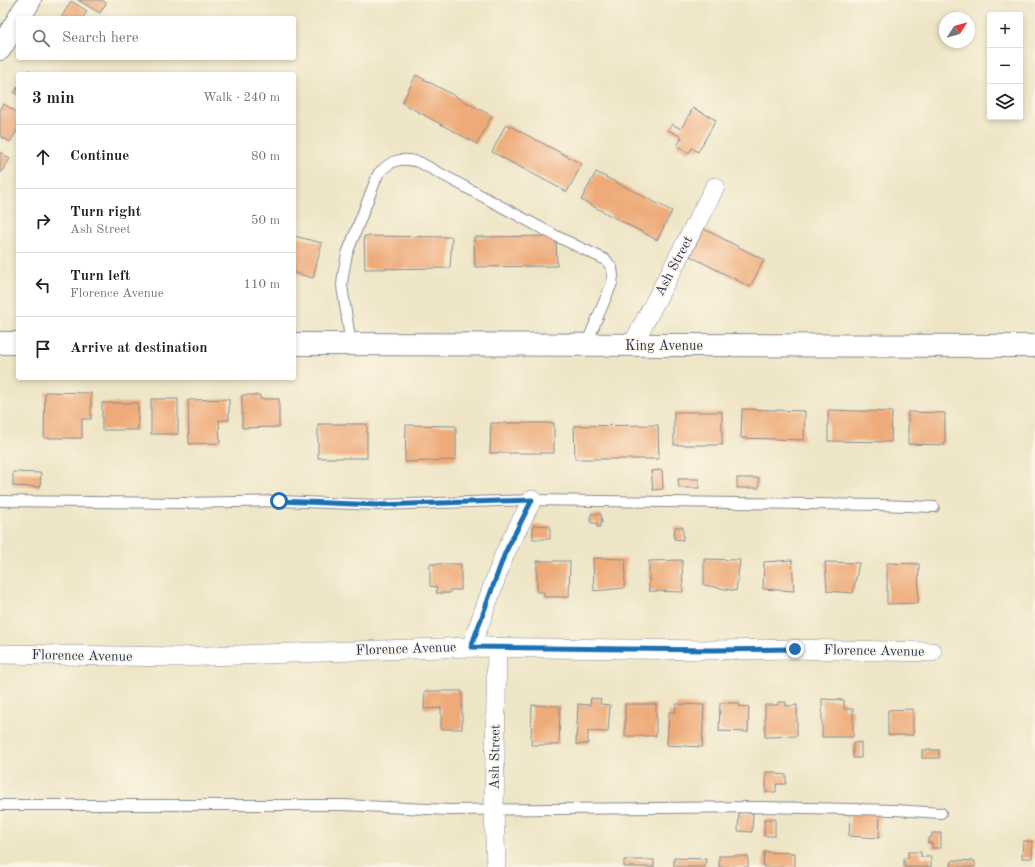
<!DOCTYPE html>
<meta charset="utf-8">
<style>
body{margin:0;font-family:"Old Standard TT",serif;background:#f2f2f2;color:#222}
.controls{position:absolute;right:12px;top:12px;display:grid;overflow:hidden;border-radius:4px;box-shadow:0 2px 6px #0003}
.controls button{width:36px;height:36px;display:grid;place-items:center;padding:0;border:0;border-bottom:1px solid #e0e0e0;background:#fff;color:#222;font:20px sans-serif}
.compass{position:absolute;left:939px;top:12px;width:36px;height:36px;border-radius:50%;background:#fff;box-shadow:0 2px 6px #0003;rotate:54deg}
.stop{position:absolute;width:12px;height:12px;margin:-9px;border:3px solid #1f6fb2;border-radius:50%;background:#fff}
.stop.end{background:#1f6fb2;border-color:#fff;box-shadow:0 1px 4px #0008}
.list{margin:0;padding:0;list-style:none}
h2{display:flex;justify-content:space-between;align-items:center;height:52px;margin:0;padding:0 16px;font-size:17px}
h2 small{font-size:13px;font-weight:400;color:#767676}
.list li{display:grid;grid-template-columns:26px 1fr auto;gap:12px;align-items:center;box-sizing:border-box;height:64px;padding:0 16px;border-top:1px solid #e0e0e0}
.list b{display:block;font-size:15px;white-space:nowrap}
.list p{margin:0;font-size:13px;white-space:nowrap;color:#767676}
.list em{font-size:13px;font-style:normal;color:#767676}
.icon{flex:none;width:22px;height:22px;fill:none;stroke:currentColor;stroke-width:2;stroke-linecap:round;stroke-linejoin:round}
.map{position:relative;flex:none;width:1035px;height:867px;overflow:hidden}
.search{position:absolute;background:#fff;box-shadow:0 2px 6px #0003;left:16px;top:16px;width:280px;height:44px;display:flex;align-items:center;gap:10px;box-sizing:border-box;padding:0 14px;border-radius:4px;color:#767676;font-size:15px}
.panel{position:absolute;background:#fff;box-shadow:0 2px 6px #0003;left:16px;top:72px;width:280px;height:308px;border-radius:4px}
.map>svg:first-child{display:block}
</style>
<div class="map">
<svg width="1035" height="867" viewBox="0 0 1035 867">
<rect width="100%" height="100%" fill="#fcf5e5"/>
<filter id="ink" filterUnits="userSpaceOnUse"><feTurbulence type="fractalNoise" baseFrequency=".025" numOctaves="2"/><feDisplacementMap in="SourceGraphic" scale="8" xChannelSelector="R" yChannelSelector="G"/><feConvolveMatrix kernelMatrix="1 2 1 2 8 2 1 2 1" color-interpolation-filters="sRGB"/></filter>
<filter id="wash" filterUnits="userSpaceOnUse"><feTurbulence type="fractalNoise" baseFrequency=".012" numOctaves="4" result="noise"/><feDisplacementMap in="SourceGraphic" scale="16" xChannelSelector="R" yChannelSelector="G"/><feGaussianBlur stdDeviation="0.9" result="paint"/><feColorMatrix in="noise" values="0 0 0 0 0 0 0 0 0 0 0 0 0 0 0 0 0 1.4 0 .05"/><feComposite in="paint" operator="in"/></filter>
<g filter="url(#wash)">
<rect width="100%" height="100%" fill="#eee5c6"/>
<g id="blocks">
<g fill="#eeab79">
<path d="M78 0H102L106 3 100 13Z"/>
<path d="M71 1 87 11 83 18H61Z"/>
<path d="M28 70 34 74H25Z"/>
<path d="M416 75 492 116 477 144 402 103Z"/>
<path d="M18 86V95L14 93Z"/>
<path d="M4 104 18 113V129L10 142 0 136V110Z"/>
<path d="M693 108 716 120 698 152 692 148 689 153 677 146 682 137 668 130 672 124 681 129Z"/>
<path d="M506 124 582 164 567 192 492 152Z"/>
<path d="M0 152 10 159 0 174Z"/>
<path d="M596 172 672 211 657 240 581 200Z"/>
<path d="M704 229 764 260 750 287 690 256Z"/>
<path d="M294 236 322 243 313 278 294 273Z"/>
<path d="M364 236 452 237 450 268 365 269Z"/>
<path d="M556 236 557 266 475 267 474 237Z"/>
<path d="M45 392 91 393V419H82V438H44Z"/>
<path d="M242 395H260V399H279V427L242 428Z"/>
<rect x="151" y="399" width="27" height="35"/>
<path d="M229 399V420H219L220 443 189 444 188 400Z"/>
<rect x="102" y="403" width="36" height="27"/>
<path d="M742 409 805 411 804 440 741 438Z"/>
<path d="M828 410 892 412 891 442 828 441Z"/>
<rect x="674" y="412" width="48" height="33"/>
<path d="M908 412 945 413V445L908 444Z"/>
<path d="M491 423H554V453H490Z"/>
<rect x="318" y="424" width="49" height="34"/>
<path d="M406 425 456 426V460L405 462Z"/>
<path d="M658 425 659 459H575L574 426Z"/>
<path d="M662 470 663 489 653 490 651 471Z"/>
<path d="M13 472 41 473 40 487 13 486Z"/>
<rect x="737" y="478" width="22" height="10"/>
<path d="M678 479H699V488H679Z"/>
<path d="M591 514H601L602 523H600V527H597V523H591Z"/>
<path d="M533 525 550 526V539H533Z"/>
<path d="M675 527H683V540L674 539Z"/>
<path d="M593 558 626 559 624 588 594 591Z"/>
<path d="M704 559 740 560 736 591 704 585Z"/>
<path d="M682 560 683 592 649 591V561Z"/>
<path d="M792 560 794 591 763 589 764 562Z"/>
<path d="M537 561H570L569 597H544V592H537Z"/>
<path d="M825 562 859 563 853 593 827 591Z"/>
<path d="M887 563 919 564 918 603 887 604Z"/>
<path d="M430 564H461V590H450V593H436L437 587 430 586Z"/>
<path d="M425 691H462V729H441V708L424 709Z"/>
<path d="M591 698 601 699 600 704 610 705 608 732 588 731V744H576L578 704 590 705Z"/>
<path d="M822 699 844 700V709H853V737H822Z"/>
<path d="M778 702H786V706L797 705V736L765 737V705H778Z"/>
<path d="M720 703H739V706L749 707 748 732 719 731Z"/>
<rect x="625" y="704" width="31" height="32"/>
<path d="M676 704 704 705 702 747 667 745 669 712H676Z"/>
<path d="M532 705 560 706 559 745H531Z"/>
<path d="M913 709V735H888V710Z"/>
<path d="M861 742V758H853V743Z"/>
<rect x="922" y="750" width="17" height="8"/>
<path d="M766 772H776V774L786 775V784H776V792H766Z"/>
<path d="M739 812 753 813 752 832 738 831Z"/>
<path d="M850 812 880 814 879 838 849 836Z"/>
<rect x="764" y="819" width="11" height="17"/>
<path d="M932 833H941V848H932V843H928V838H931Z"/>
<path d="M1023 841H1032V858H1022Z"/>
<path d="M764 852 795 853V867H763Z"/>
<path d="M908 852H921V857H931V867H904V858H908Z"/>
<rect x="719" y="856" width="29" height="11"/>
<path d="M674 858 706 859 705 867H674Z"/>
<rect x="624" y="860" width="30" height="7"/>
<path d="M952 860 975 861V867H951Z"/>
</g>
</g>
</g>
<g filter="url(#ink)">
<use href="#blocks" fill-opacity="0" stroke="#848a92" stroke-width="1"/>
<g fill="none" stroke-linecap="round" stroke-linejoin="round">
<g stroke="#848a92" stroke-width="12">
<g id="lane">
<path d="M351 345 342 286 343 275 347 254 378 174C391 160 400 157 419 162L556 236 606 260 612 268 613 276 612 283 586 345"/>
<path d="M0 501 184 503 279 501 379 505 532 500 880 505 934 507"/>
<path d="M0 805H342L449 810 762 807 895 810 941 813"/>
</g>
</g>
<g stroke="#848a92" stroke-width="20">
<g id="street">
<path d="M632 346 715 187"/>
<path d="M471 647 505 553 532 500"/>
<path d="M0 654 177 657 471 647 711 650 795 649 932 652"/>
<path d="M496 867 494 809 497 647"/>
</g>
</g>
<g stroke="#848a92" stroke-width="24">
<g id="secondary">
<path d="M19 18 30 0"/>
<path d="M0 49 18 20"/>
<path d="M0 343H18"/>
<path d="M294 344 1035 346"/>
</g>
</g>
<use href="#lane" stroke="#fff" stroke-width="10"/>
<use href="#street" stroke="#fff" stroke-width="19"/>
<use href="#secondary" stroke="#fff" stroke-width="22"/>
</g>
</g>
<g fill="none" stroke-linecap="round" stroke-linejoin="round" filter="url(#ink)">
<path stroke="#1f6fb2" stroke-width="5" d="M279 501 379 505 532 500 505 553 471 647 711 650 795 649"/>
</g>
<g text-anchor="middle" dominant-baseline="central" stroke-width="3" stroke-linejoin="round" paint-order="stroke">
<g font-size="14" fill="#1b2f5e" stroke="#fcf5e5">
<text transform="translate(674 266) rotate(-62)">Ash Street</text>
<text x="664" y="346">King Avenue</text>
<text transform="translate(406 649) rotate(-2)">Florence Avenue</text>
<text transform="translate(874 651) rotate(1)">Florence Avenue</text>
<text transform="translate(82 656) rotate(1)">Florence Avenue</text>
<text transform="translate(495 757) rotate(-89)">Ash Street</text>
</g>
</g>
</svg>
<div class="controls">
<button>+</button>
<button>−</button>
<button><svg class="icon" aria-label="layers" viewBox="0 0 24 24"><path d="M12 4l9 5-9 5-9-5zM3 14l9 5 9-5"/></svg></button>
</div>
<svg class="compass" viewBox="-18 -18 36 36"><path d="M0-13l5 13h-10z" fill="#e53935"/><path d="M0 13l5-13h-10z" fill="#767676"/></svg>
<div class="stop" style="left:279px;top:501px"></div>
<div class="stop end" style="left:795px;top:649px"></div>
<div class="search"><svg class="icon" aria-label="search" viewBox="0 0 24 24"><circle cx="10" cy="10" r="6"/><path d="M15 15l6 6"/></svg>Search here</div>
<section class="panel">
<h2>3 min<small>Walk · 240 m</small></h2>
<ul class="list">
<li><svg class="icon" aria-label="ahead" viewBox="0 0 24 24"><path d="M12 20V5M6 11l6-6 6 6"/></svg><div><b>Continue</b></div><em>80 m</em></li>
<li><svg class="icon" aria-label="right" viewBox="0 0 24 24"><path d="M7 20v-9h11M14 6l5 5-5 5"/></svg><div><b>Turn right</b><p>Ash Street</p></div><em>50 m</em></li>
<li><svg class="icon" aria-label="left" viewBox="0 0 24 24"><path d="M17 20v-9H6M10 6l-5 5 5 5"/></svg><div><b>Turn left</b><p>Florence Avenue</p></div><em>110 m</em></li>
<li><svg class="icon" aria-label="arrive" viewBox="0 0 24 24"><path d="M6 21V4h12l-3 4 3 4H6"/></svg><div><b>Arrive at destination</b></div></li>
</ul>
</section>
</div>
